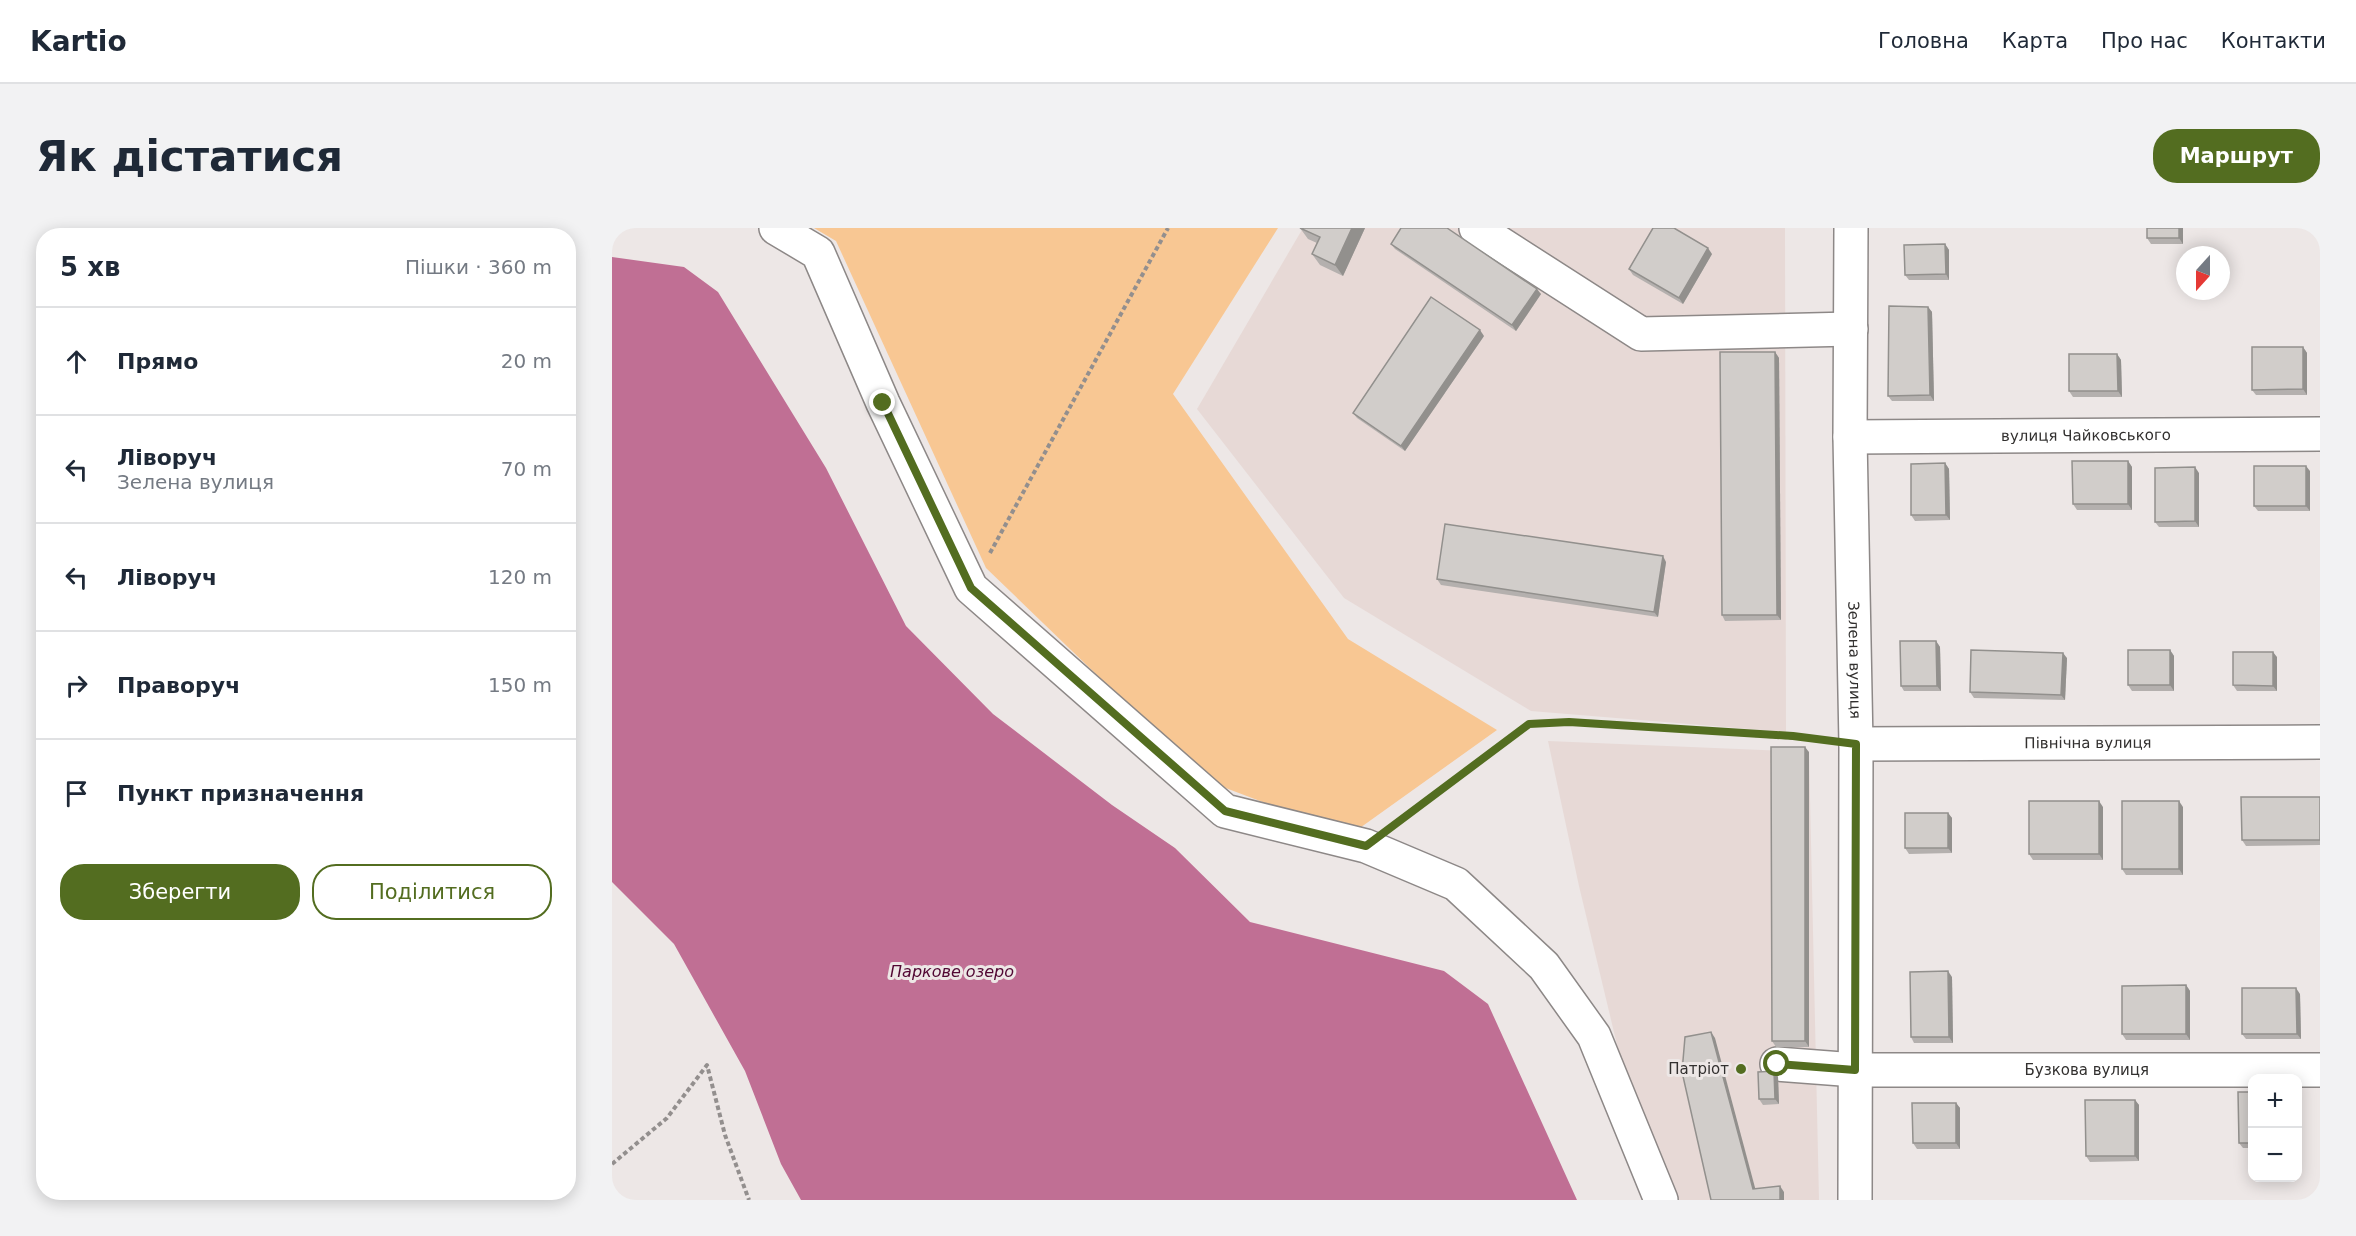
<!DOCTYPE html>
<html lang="uk">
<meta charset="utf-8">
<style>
body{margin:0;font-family:"DejaVu Sans",sans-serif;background:#f2f2f3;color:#1f2937}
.controls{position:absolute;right:18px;bottom:18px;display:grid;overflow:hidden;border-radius:12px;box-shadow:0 3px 15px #0003}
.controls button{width:54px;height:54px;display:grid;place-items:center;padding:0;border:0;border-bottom:2px solid #e0e1e3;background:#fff;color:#1f2937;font:30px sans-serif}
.compass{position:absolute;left:1564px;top:18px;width:54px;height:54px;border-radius:50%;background:#fff;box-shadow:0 3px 15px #0003;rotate:201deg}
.stop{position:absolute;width:18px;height:18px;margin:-14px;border:4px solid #536d20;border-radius:50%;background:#fff}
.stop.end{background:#536d20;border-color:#fff;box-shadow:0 2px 6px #0008}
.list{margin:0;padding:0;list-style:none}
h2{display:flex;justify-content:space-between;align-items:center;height:78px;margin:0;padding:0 24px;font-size:26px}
h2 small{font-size:20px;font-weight:400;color:#747a83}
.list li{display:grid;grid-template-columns:39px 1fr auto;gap:18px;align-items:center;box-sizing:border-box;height:108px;padding:0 24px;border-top:2px solid #e0e1e3}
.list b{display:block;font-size:22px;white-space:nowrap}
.list p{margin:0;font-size:20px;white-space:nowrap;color:#747a83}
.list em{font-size:20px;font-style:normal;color:#747a83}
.actions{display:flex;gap:12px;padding:18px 24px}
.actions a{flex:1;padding:14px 0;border:2px solid #536d20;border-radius:24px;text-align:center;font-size:21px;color:#536d20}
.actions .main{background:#536d20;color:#fff}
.icon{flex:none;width:33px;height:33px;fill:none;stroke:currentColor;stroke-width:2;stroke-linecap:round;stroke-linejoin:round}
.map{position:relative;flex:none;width:1708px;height:972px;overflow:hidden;border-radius:24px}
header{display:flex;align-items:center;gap:36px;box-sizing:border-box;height:84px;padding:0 30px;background:#fff;border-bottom:2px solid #e0e1e3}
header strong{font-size:28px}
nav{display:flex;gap:33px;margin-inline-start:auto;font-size:21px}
.intro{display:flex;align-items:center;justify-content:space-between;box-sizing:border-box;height:144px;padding:0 36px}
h1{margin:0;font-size:42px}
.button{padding:15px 27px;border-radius:24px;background:#536d20;color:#fff;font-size:21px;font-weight:700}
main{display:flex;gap:36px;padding:0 36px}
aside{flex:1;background:#fff;border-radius:24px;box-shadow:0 3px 15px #0003}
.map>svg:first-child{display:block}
</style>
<header>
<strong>Kartio</strong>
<nav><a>Головна</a><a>Карта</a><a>Про нас</a><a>Контакти</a></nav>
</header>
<div class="intro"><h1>Як дістатися</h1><a class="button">Маршрут</a></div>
<main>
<aside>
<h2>5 хв<small>Пішки · 360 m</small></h2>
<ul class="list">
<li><svg class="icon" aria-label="ahead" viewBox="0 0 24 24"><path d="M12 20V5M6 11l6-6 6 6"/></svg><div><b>Прямо</b></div><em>20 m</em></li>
<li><svg class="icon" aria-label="left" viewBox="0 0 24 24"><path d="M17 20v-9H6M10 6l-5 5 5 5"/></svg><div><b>Ліворуч</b><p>Зелена вулиця</p></div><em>70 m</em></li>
<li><svg class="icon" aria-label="left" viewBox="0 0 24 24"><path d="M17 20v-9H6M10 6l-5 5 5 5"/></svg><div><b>Ліворуч</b></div><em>120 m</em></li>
<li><svg class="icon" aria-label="right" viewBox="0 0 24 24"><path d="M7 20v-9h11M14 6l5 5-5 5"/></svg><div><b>Праворуч</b></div><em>150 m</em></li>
<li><svg class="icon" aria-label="arrive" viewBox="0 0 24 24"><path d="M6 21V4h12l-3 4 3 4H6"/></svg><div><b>Пункт призначення</b></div></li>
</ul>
<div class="actions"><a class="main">Зберегти</a><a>Поділитися</a></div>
</aside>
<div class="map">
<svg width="1708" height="972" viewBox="0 0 1708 972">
<rect width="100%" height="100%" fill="#ede7e6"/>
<g fill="#e7d9d6">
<path d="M691 0H1173L1174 504 919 483 732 370 585 181Z"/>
<path d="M936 513 1197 524 1207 972H1064L1012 846 967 658Z"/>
</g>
<path fill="#f8c793" d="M202 0H666L561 166 736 411 885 502 738 607 595 553 374 340 224 13Z"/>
<path fill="#c06f94" d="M0 29 72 39 106 64 214 240 294 398 381 486 500 577 563 620 638 694 832 743 876 776 965 972H189L169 936 133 843 62 716 0 654Z"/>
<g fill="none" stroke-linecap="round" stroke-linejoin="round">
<g stroke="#8d8887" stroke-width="36">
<g id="minor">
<path d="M164 0 206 25 271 175 359 360 613 583 754 618 844 656 932 738 982 808 1049 972"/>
<path d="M864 0 1029 106 1239 101"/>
<path id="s1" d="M1239 0 1238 209 1244 516 1243 972"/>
<path id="s2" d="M1238 209 1708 206"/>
<path id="s3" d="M1244 516 1708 514"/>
<path id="s4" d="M1165 836 1243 842H1708"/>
</g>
</g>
<g stroke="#938f8e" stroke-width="4" stroke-dasharray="4.5 3" stroke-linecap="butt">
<path d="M378 325 556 0"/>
<path d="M784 596 917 496 957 494 1213 512"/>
<path d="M0 936 55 890 95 837 113 907 137 972"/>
</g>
<use href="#minor" stroke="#fff" stroke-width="33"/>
</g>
<g fill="#b4b0ae">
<path d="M688 0H753L731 48 708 37 700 26 705 15 696 11Z"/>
<path d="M1571 0V16H1539L1535 10Z"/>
<path d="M779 16 929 66 904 103 783 21Z"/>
<path d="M1333 16 1337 22V52H1297L1293 47Z"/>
<path d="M1100 26 1071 76 1021 47 1017 41Z"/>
<path d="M1316 79 1320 84 1322 173H1280L1276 168Z"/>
<path d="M872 108 793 223 745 190 741 185Z"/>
<path d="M1691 119 1695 125V167H1644L1640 162Z"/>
<path d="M1163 124 1167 130 1169 392 1113 393 1110 387Z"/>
<path d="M1505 126 1509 132 1510 169H1461L1457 163Z"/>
<path d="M1516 233 1520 239V282H1465L1461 276Z"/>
<path d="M1333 235 1337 241 1338 292 1303 293 1299 287Z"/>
<path d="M1698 243V283H1646L1642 278Z"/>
<path d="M1587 245V299H1547L1543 294Z"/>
<path d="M1054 334 1046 389 829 357 825 351Z"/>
<path d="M1324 413 1328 419 1329 463H1292L1289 458Z"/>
<path d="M1558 422 1562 428V463H1520L1516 457Z"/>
<path d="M1665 429V463H1625L1621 457Z"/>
<path d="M1455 430 1453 472 1362 470 1358 464Z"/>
<path d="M1197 524V819H1164L1160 813Z"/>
<path d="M1708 569V617L1634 618 1630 612Z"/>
<path d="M1491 579V632H1421L1417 626Z"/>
<path d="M1571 579V647H1514L1510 641Z"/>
<path d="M1336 585 1340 590V625L1297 626 1293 620Z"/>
<path d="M1340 749 1341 815H1302L1299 809Z"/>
<path d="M1574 757 1578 763V812H1514L1510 806Z"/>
<path d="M1688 766 1689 811H1634L1630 806Z"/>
<path d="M1162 843 1166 849 1167 876 1151 877 1147 871Z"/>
<path d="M1641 864V920H1631L1627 915Z"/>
<path d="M1523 872 1527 877V933L1478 934 1474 928Z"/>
<path d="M1344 875 1348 880V921H1305L1301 915Z"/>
</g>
<g fill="#92908d">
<path d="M740 0H753L731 48 723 37Z"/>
<path d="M1567 0H1571V16L1567 10Z"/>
<path d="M1333 16 1337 22V52L1334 46Z"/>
<path d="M1096 20 1100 26 1071 76 1067 70Z"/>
<path d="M925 61 929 66 904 103 900 97Z"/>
<path d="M1316 79 1320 84 1322 173 1318 167Z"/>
<path d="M868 102 872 108 793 223 789 218Z"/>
<path d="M1691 119 1695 125V167L1691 161Z"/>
<path d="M1163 124 1167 130 1169 392 1165 387Z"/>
<path d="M1505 126 1509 132 1510 169 1506 163Z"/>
<path d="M1516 233 1520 239V282L1516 276Z"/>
<path d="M1333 235 1337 241 1338 292 1334 287Z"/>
<path d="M1694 238 1698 243V283L1694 278Z"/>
<path d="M1583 239 1587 245V299L1583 293Z"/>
<path d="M1051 328 1054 334 1046 389 1042 384Z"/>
<path d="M1324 413 1328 419 1329 463 1325 458Z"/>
<path d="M1558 422 1562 428V463L1558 457Z"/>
<path d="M1661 424 1665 429V463L1661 458Z"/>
<path d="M1451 425 1455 430 1453 472 1449 467Z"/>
<path d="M1193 519 1197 524V819L1193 813Z"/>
<path d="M1487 573 1491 579V632L1487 626Z"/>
<path d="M1567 573 1571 579V647L1567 641Z"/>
<path d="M1336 585 1340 590V625L1336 620Z"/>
<path d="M1336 743 1340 749 1341 815 1337 809Z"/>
<path d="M1574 757 1578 763V812L1574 806Z"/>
<path d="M1684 760 1688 766 1689 811 1685 806Z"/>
<path d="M1099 804 1103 810 1145 967 1141 961Z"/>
<path d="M1162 843 1166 849 1167 876 1163 871Z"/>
<path d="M1523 872 1527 877V933L1523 928Z"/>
<path d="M1344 875 1348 880V921L1344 915Z"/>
<path d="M1168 958 1172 964V972H1168Z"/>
</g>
<g fill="#d1cdca" stroke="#92908d" stroke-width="1.5">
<path d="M688 0H740L723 37 700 26 708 9Z"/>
<path d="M789 0H835L925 61 900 97 779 16Z"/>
<path d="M1041 0H1062L1096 20 1067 70 1017 41Z"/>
<rect x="1535" y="0" width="32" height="10"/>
<path d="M1333 16 1334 46 1293 47 1292 17Z"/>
<path d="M819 69 868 102 789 218 741 185Z"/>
<path d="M1277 78 1316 79 1318 167 1276 168Z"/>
<path d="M1640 119H1691V161L1640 162Z"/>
<path d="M1108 124H1163L1165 387H1110Z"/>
<path d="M1457 126H1505L1506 163H1457Z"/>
<path d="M1460 233H1516V276H1461Z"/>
<path d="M1333 235 1334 287H1299V236Z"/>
<rect x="1642" y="238" width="52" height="40"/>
<path d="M1583 239V293L1543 294V240Z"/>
<path d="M833 296 1051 328 1042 384 825 351Z"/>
<path d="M1288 413H1324L1325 458H1289Z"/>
<path d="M1359 422 1451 425 1449 467 1358 464Z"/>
<rect x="1516" y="422" width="42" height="35"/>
<path d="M1621 424H1661V458L1621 457Z"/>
<path d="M1159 519H1193V813H1160Z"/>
<path d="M1629 569H1708V612H1630Z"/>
<rect x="1417" y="573" width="70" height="53"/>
<rect x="1510" y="573" width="57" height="68"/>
<rect x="1293" y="585" width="43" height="35"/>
<path d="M1336 743 1337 809H1299L1298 744Z"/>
<path d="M1574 757V806H1510V758Z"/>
<path d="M1630 760H1684L1685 806H1630Z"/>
<path d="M1099 804 1141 961 1168 958V972H1099L1070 844 1073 809Z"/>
<path d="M1162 843 1163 871H1147L1146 844Z"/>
<path d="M1626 864H1641V915H1627Z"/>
<path d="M1473 872H1523V928H1474Z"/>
<path d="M1300 875H1344V915H1301Z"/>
</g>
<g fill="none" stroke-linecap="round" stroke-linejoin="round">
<path stroke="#536d20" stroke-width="8" d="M271 175 359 360 613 583 754 618 917 496 957 494 1181 508 1244 516 1243 842 1165 836"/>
</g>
<circle fill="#536d20" stroke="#ede7e6" stroke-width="2" cx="1129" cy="841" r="6"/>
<g text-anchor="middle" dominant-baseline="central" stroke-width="6" stroke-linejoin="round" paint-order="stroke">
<g font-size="15" fill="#32302f" stroke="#ede7e6">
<text stroke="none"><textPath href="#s2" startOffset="236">вулиця Чайковського</textPath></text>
<text stroke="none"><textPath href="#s1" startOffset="432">Зелена вулиця</textPath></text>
<text stroke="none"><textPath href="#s3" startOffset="232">Північна вулиця</textPath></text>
<text stroke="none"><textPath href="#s4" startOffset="310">Бузкова вулиця</textPath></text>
</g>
<g font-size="15" fill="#32302f" stroke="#ede7e6" text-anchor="end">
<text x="1117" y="841">Патріот</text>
</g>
<g font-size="16" font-style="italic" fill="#520733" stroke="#ede7e6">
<text x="340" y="743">Паркове озеро</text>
</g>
</g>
</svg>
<div class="controls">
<button>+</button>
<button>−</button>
</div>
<svg class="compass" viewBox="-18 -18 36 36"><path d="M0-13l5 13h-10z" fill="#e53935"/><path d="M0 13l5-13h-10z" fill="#747a83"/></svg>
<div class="stop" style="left:1165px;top:836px"></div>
<div class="stop end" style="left:271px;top:175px"></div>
</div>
</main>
